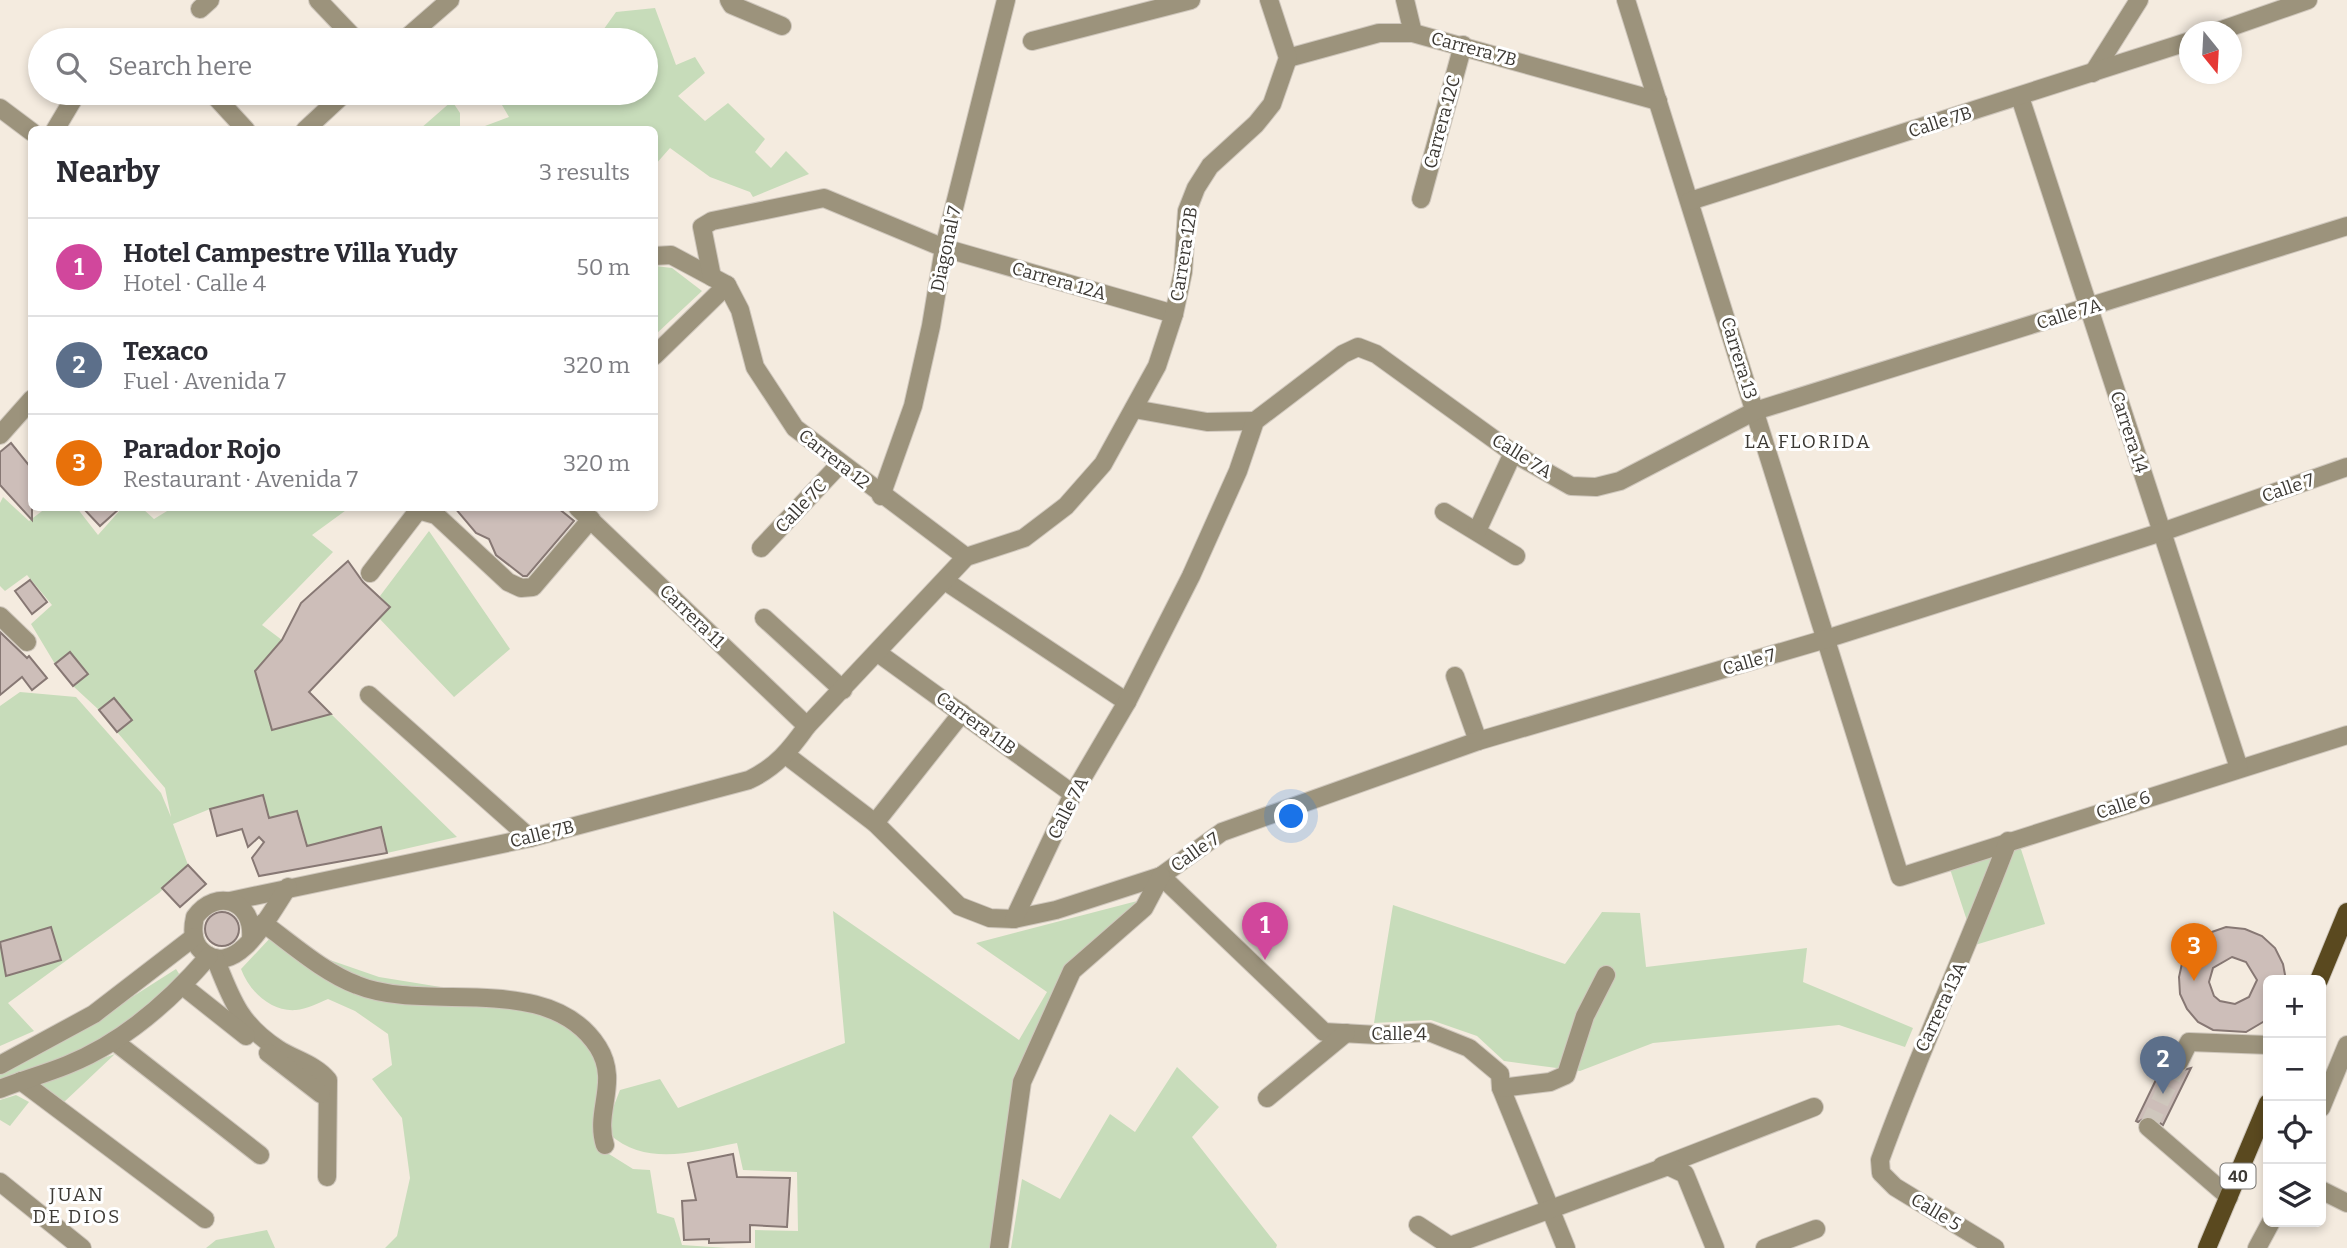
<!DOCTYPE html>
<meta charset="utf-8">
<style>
body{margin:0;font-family:Bitter,serif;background:#f7f7f7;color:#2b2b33}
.controls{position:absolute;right:21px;bottom:21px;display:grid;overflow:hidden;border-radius:10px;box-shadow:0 4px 10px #0003}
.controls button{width:63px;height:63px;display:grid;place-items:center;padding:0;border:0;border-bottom:2px solid #e1e1e2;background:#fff;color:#2b2b33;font:35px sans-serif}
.compass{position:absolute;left:2179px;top:21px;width:63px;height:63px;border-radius:50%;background:#fff;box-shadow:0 4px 10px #0003;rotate:162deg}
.you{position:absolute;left:1292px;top:817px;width:24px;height:24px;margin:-18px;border:5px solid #fff;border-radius:50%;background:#1a73e8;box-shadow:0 0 0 10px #1a73e833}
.badge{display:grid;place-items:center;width:46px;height:46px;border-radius:50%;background:#1a73e8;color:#fff;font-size:23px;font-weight:700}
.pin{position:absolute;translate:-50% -58px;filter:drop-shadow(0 2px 4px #0008)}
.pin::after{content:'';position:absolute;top:37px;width:24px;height:21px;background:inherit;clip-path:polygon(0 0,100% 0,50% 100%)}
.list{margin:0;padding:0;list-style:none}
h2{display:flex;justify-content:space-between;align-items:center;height:91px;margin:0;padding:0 28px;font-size:30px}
h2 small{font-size:23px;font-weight:400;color:#7c7c81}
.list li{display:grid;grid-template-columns:46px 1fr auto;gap:21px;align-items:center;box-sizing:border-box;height:98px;padding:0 28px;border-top:2px solid #e1e1e2}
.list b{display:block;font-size:26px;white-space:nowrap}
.list p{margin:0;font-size:23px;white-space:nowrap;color:#7c7c81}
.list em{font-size:23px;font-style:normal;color:#7c7c81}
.icon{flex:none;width:38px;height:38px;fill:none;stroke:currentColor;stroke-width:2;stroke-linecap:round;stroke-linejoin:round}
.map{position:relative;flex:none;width:2347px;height:1248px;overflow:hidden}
.search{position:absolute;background:#fff;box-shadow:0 4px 10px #0003;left:28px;top:28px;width:630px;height:77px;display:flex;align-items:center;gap:18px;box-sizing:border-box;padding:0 24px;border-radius:38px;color:#7c7c81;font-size:26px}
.panel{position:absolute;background:#fff;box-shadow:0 4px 10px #0003;left:28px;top:126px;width:630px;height:385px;border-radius:10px}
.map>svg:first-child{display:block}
</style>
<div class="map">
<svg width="2347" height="1248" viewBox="0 0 2347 1248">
<rect width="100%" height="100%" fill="#f4ebdf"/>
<g fill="#c7dcba">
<path d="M655 8 676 65 695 57 705 73 678 96 705 121 728 103 765 139 755 152 771 168 786 151 809 174 753 197 750 192 710 177 670 148 655 165 654 130 477 129 509 117 495 93H549L554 99 559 93H646V40H596L616 12Z"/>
<path d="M452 101 460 113V129H420Z"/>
<path d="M655 266 672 268 702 291 655 335Z"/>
<path d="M3 497 29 521 46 508H77L98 535 122 508H142L154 519 172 508H349L312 535 333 552 262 625 282 640 255 671 272 729 331 714 457 837 387 853 381 828 307 846 297 811 269 818 263 795 210 809 173 824 188 865 159 893 8 1003 34 1031 0 1046V706L20 692 76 697 161 793 171 817 165 788 117 732 131 719 114 698 99 710 73 686 87 674 55 664 31 624 52 605 27 575 5 591 0 586V503Z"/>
<path d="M429 531 510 649 454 697 378 617 389 607 380 596Z"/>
<path d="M2019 843 2045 924 1975 945 1949 866Z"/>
<path d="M1141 900 1064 966 1068 972 1018 1083 992 1248H755V1230L798 1231 797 1172 743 1170 737 1143C692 1152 647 1167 609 1134L613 1108 620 1090 660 1079 678 1108 845 1043 833 911 1019 1040 1047 992 976 943Z"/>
<path d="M1393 905 1565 964 1602 912 1640 913 1646 967 1807 948 1803 982 1913 1028 1905 1047 1839 1025 1653 1043 1580 1071 1504 1061 1477 1036 1431 1020 1374 1023Z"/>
<path d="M272 936 299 955 327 959 379 977 552 1005 586 1033 602 1081 601 1149 633 1169 650 1170 657 1213 674 1218 682 1245 727 1248H385L397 1236 410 1178 402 1118 372 1079 392 1065 388 1034 355 1011 328 999C319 1003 306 1009 296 1010 271 1012 249 991 241 969Z"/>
<path d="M176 969 183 980 106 1036 76 1052 0 1083V1071L96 1020Z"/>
<path d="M115 1054 63 1103 34 1083Z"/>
<path d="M1177 1067 1219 1107 1192 1137 1277 1245 1276 1248H1011L1022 1179 1060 1199 1110 1114 1135 1132Z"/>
<path d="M16 1095 29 1102 10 1126 0 1120V1100Z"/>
<path d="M267 1230 275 1248H206L216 1240Z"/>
</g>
<g fill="#cdbeb9" stroke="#877874" stroke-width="2" fill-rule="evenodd">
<path d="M11 443 32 469V520L0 485V452Z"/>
<path d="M83 508H120L100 526Z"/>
<path d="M455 508H558L574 521 527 576H523L496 555 489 539 476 533Z"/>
<path d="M348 561 363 582 390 607 309 692 331 714 272 730 255 671 282 640 301 603Z"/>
<path d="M30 580 47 602 32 614 15 591Z"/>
<path d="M0 632 27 658 29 656 47 678 32 690 22 677 0 695Z"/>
<path d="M70 652 88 674 73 686 55 664Z"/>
<path d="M114 698 132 720 117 732 99 710Z"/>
<path d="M263 795 269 818 297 811 307 846 381 827 387 853 259 876 252 858 264 842 259 837 248 847 242 829 217 836 210 809Z"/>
<path d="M188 865 206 884 180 907 162 888Z"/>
<circle cx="222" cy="929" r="17"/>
<path d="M51 927 61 960 6 976 0 942Z"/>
<path d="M2226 927 2245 929 2262 936 2275 948 2283 964 2286 980H2268V1019L2246 1032 2213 1030 2198 1022 2187 1009 2180 994 2179 977 2183 959 2194 944 2209 933ZM2232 957 2246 962 2257 980 2249 997 2235 1004 2220 1001 2214 996 2209 982 2213 968Z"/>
<path d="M2167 1057 2169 1068 2175 1072 2191 1068 2163 1125 2149 1116 2138 1122 2136 1121Z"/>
<path d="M733 1154 737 1177 790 1178 787 1227 750 1225V1242L709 1243V1239L684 1240 682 1201 696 1200 688 1163Z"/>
</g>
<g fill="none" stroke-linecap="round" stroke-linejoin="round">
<path stroke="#cfc7bd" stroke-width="18" stroke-dasharray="18 9" stroke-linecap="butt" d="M2148 1127 2179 1062"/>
<g stroke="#cfc7bd" stroke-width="20">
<g id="minor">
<path d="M318 0 356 40"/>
<path d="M729 0 732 5 782 26"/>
<path d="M1405 0 1413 33"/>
<path d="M1626 0 1900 877 2347 735"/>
<path d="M200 9 210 0"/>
<path d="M2216 32 2308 0"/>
<path d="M404 40 450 0"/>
<path d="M1032 41 1191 0"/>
<path d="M1288 58 1379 33H1413L1658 101"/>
<path d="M2093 73 2139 0"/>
<path d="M212 93 246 130"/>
<path d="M2020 97 2239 768"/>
<path d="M0 108 32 132"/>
<path d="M55 130 77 93"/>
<path d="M305 130 345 93"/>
<path d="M1421 199 1463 45"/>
<path d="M1690 201 2190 41"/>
<path d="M654 256 671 255 727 285 740 310 755 367 795 428 966 557"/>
<path d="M712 277 702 227 712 221 824 198 944 248 1174 314"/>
<path d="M654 356 727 285"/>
<path d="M1134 409 1207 422 1255 421"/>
<path d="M0 435 32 399"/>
<path d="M881 496 913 406 931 326 944 248 1006 0"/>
<path d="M578 508 807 726"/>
<path d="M418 510 436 515 508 582 521 588 533 587 591 519"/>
<path d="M1444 512 1516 556"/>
<path d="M1477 531 1513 453"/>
<path d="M761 548 840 464"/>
<path d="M370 573 420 508"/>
<path d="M945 581 1127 702"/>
<path d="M0 616 27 642"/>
<path d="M764 618 843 690"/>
<path d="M878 653 1073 794"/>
<path d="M1455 676 1478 741"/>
<path d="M369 695 530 838"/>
<path d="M786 755 875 823 959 906 990 918 1014 919 1056 910 1161 876 1222 832 1478 741 1826 639 2162 532 2347 467"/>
<path d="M875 823 962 713"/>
<path d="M1161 876 1324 1032 1377 1035 1429 1032 1469 1048 1500 1074 1501 1088 1566 1248"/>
<path d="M230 901 530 838 749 780C776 767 790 750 807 726L966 557 1024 538 1066 506 1103 464 1157 366 1174 314 1183 272 1187 211 1196 188 1210 166 1256 124 1272 104 1288 58 1269 0"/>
<path d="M1014 919 1073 794 1127 702 1191 576 1238 471 1255 421 1343 354 1358 347 1376 354 1513 453 1571 486 1596 487 1620 481 1755 411 2347 226"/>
<path d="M263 923C292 944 323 972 357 985 428 1014 549 970 598 1047 620 1082 594 1111 605 1145"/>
<path d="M251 938C254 901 217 887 195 917 192 930 192 943 203 952 237 981 272 910 288 887"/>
<path d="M215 958C231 998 239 1024 278 1049 295 1060 315 1064 328 1080L327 1177"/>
<path d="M183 986 246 1036"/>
<path d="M114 1041 260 1155"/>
<path d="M268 1053 321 1094"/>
<path d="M2179 1062 2189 1042 2268 1045"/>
<path d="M0 1065 94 1014 194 937"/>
<path d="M21 1081 205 1219"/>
<path d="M1501 1088 1550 1082 1566 1075 1585 1016 1606 975"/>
<path d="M0 1089C22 1080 45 1074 67 1065 122 1043 171 1000 209 956"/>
<path d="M1267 1098 1346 1033"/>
<path d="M2321 1108 2347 1045"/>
<path d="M2148 1127 2229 1197"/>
<path d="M1662 1166 1814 1107"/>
<path d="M0 1182 82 1248"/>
<path d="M2321 1190 2347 1203"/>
<path d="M1418 1225 1450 1246 1668 1166 1685 1174 1715 1248"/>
<path d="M999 1248 1022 1082 1072 971 1144 908 1161 876"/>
<path d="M1765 1248 1816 1229"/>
<path d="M1995 1248 1895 1187 1881 1173 1880 1160C1919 1052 1967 949 2008 841"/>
<path d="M2257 1248 2271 1222"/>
</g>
</g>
<g stroke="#cfc7bd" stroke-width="20">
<g id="major">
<path d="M2319 980 2347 912"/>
<path d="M2207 1248 2268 1103"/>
</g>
</g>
<use href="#minor" stroke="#9c937c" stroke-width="18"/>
<use href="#major" stroke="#5a491f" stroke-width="18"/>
</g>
<g text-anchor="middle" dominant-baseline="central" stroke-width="6" stroke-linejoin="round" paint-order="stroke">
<rect fill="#fff" stroke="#767471" stroke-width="2" x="2220.5" y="1163.5" width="35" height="25" rx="5"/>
<g font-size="16" font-weight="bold" fill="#3c3934">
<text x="2238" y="1176">40</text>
</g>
<g font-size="18" fill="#3c3934" stroke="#fff">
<text transform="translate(1474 49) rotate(15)">Carrera 7B</text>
<text transform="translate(1442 122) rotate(-75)">Carrera 12C</text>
<text transform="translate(1940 122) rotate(-18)">Calle 7B</text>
<text transform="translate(946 249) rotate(-78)">Diagonal 7</text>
<text transform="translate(1184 254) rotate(-81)">Carrera 12B</text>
<text transform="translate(1059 281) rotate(16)">Carrera 12A</text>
<text transform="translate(2069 314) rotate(-17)">Calle 7A</text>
<text transform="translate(1739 358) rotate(73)">Carrera 13</text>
<text transform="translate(2129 432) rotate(72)">Carrera 14</text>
<text transform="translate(1522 456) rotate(32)">Calle 7A</text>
<text transform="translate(834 459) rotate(38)">Carrera 12</text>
<text transform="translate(2288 488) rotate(-19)">Calle 7</text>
<text transform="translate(801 506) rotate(-47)">Calle 7C</text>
<text transform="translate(692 616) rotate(44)">Carrera 11</text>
<text transform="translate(1749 662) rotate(-16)">Calle 7</text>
<text transform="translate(976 723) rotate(36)">Carrera 11B</text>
<text transform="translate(2123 805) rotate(-18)">Calle 6</text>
<text transform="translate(1068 808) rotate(-63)">Calle 7A</text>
<text transform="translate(542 834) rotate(-14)">Calle 7B</text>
<text transform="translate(1195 852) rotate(-35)">Calle 7</text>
<text transform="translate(1941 1007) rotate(-65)">Carrera 13A</text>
<text x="1399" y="1034">Calle 4</text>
<text transform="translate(1936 1212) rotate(31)">Calle 5</text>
</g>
<g font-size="19" letter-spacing="2" fill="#3c3934" stroke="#fff">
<text x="1808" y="441">LA FLORIDA</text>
<text x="77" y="1194">JUAN<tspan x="77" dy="22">DE DIOS</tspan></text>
</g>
</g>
</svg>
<div class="controls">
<button>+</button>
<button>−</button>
<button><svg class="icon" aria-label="locate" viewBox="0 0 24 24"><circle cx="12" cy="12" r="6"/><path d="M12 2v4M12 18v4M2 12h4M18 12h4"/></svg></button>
<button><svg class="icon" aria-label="layers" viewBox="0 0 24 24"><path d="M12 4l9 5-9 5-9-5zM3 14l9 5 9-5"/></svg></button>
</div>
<svg class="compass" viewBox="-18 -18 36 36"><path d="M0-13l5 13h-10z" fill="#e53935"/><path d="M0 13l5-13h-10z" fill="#7c7c81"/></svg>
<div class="you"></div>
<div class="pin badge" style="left:1265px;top:960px;background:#d1479c">1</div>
<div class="pin badge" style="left:2163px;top:1094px;background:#5c6f8a">2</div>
<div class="pin badge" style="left:2194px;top:981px;background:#e8710a">3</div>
<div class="search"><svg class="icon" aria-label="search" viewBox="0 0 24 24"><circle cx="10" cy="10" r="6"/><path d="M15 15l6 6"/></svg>Search here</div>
<section class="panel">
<h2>Nearby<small>3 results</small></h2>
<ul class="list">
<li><span class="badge" style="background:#d1479c">1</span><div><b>Hotel Campestre Villa Yudy</b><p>Hotel · Calle 4</p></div><em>50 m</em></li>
<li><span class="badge" style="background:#5c6f8a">2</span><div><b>Texaco</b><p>Fuel · Avenida 7</p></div><em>320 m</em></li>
<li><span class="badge" style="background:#e8710a">3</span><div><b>Parador Rojo</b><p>Restaurant · Avenida 7</p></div><em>320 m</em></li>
</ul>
</section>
</div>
